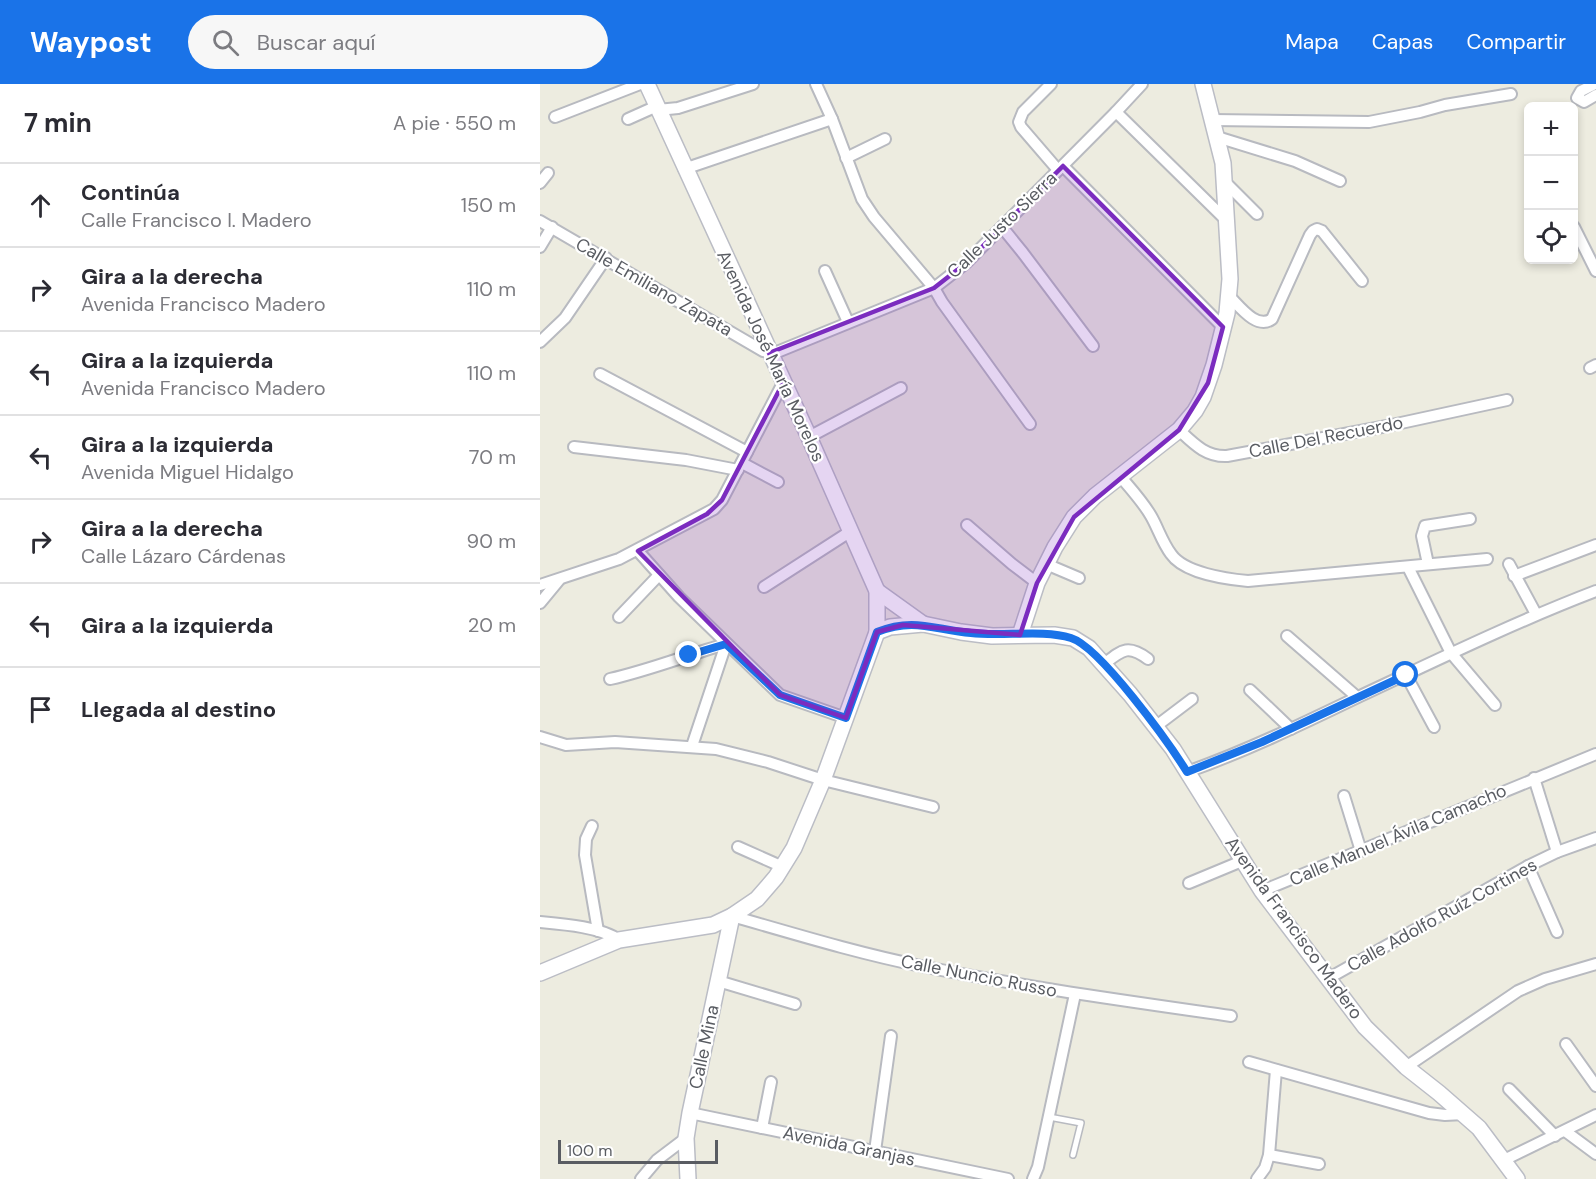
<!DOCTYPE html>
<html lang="es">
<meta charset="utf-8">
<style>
body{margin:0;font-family:"DM Sans",sans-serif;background:#f7f7f7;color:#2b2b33}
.controls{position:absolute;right:18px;top:18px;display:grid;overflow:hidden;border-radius:9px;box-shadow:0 3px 9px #0003}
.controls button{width:54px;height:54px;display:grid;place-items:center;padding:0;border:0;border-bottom:2px solid #e1e1e2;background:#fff;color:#2b2b33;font:30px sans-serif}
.scale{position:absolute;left:18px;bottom:15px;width:160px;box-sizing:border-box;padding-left:6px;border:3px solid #595c62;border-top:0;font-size:16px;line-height:21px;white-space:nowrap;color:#595c62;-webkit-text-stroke:4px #fff;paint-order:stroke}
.stop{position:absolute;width:18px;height:18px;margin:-14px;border:4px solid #1a73e8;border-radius:50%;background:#fff}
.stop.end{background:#1a73e8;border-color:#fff;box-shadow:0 2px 6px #0008}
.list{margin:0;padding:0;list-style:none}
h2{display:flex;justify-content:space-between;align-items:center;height:78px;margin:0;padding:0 24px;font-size:26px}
h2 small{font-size:20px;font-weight:400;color:#7c7c81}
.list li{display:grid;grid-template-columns:39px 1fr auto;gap:18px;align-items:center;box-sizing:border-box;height:84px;padding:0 24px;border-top:2px solid #e1e1e2}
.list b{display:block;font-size:22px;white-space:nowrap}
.list p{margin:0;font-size:20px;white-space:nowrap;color:#7c7c81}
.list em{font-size:20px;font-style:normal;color:#7c7c81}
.icon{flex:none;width:33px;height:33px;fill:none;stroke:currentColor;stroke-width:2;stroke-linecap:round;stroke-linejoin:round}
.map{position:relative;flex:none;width:1056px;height:1095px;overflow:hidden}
header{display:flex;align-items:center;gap:36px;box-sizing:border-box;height:84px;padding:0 30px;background:#1a73e8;color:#fff}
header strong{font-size:28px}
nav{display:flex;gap:33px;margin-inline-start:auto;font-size:21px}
.search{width:420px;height:54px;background:#f7f7f7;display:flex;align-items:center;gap:15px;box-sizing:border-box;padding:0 21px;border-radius:33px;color:#7c7c81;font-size:22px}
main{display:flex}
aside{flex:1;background:#fff}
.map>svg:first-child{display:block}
</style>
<header>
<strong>Waypost</strong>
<div class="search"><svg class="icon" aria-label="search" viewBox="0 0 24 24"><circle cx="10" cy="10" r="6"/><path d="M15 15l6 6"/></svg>Buscar aquí</div>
<nav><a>Mapa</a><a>Capas</a><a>Compartir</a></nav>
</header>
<main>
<aside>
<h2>7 min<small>A pie · 550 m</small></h2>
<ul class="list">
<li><svg class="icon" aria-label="ahead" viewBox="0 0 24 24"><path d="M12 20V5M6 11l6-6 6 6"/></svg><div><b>Continúa</b><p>Calle Francisco I. Madero</p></div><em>150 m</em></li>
<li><svg class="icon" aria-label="right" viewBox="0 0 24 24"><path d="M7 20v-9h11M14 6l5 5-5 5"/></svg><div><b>Gira a la derecha</b><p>Avenida Francisco Madero</p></div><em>110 m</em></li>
<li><svg class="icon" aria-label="left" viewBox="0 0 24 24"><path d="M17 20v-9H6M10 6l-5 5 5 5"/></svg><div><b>Gira a la izquierda</b><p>Avenida Francisco Madero</p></div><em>110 m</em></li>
<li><svg class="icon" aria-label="left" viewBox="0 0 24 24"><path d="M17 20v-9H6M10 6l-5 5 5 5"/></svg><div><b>Gira a la izquierda</b><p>Avenida Miguel Hidalgo</p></div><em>70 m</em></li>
<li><svg class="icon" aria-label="right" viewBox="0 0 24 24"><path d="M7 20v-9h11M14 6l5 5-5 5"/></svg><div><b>Gira a la derecha</b><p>Calle Lázaro Cárdenas</p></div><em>90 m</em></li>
<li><svg class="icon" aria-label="left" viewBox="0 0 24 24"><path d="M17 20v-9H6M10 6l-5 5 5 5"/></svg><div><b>Gira a la izquierda</b></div><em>20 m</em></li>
<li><svg class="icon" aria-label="arrive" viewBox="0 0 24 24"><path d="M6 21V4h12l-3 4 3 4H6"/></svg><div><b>Llegada al destino</b></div></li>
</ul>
</aside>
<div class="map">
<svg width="1056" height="1095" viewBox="0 0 1056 1095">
<rect width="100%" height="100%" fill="#edece0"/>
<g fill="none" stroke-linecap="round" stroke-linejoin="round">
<g stroke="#b8bac0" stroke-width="8">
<path id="lane" d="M509 1033 541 1039 533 1071"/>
</g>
<g stroke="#b8bac0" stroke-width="14">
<g id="street">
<path d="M276 0 292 35 322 115 334 133 394 204 402 218 490 340"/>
<path d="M511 0 483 28 479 38 481 43 518 86"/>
<path d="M1055 0 1041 7 1037 14 1044 18 1056 11"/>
<path d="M118 26 138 24 213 0"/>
<path d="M576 28 687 137"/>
<path d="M15 33 100 0"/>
<path d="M88 35 117 22"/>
<path d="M672 36 829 38 880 28 905 21 971 10"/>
<path d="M677 53 755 77 800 97"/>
<path d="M306 74 345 55"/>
<path d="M523 82 683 243"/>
<path d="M144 85 292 35"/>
<path d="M0 99 8 89"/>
<path d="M686 99 717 130"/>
<path d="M0 137 223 267 237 268 394 204 426 179 576 28 602 0"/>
<path d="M462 143 483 169 553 262"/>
<path d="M1034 143 1056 187"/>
<path d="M0 163 12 143"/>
<path d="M285 187 308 238"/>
<path d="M690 213C700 223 717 246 732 235L770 151 773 147 777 145 782 147 822 197"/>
<path d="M0 258 25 234 66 174"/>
<path d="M1050 284 1056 281"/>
<path d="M60 290 207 368"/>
<path d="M639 346C654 360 666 373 687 372L847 342 967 316"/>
<path d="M269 353 361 304"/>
<path d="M34 363 146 376 198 386"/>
<path d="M202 379 238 398"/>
<path d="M580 392C591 405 603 418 611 432 618 444 622 458 631 470 644 489 686 495 708 497L947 475"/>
<path d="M427 441 472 480 497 499"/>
<path d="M98 467 139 513 240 611 306 634"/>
<path d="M506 480 539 494"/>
<path d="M888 480 882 452 885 442 930 435"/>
<path d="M969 480 996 530"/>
<path d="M868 483 911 569 955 621"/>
<path d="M974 492 1056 461"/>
<path d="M0 501 79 475 174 425 182 416 243 299"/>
<path d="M224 503 311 447"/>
<path d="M0 519 19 496"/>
<path d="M79 533 119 491"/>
<path d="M747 552 817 613"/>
<path d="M564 580C582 566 588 560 608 575"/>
<path d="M866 591 894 643"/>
<path d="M70 595C110 586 147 571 186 560"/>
<path d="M710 606 751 645"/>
<path d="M615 643 652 615"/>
<path d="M0 653 26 661 75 658 176 665 228 678 283 696 393 723"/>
<path d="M152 662 186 560"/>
<path d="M647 688C706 667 762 640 818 613 897 576 975 538 1056 507"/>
<path d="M994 694 1017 768"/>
<path d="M804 712 821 767"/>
<path d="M52 742 46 755 45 771 58 847"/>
<path d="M198 763 243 783"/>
<path d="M988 782 1017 848"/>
<path d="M649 799 702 777"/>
<path d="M722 807 1056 670"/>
<path d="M192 832C255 850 317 869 381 882 484 903 587 917 691 932"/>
<path d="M0 838C22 840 61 843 79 856"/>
<path d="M789 894 988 782 1017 768 1056 754"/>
<path d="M178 897 255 920"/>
<path d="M1026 960 1056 1002"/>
<path d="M709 978 889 1029 905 1031 924 1030"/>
<path d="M866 983 978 907 1005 895 1056 880"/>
<path d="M969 1005 1015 1052"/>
<path d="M150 1029 468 1095"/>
<path d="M222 1044 231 998"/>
<path d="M1025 1047 1056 1070"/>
<path d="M335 1067 351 952"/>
<path d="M729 1071 779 1080"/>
<path d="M964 1076 1056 1031"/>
<path d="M101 1095 117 1076 146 1054"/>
<path d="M493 1095 498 1083 535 910"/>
<path d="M717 1095 725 1084 729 1071 736 986"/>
</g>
</g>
<g stroke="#bbbdc5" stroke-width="18">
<g id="secondary">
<path d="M337 507 383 540"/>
<path d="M337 548 350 543 383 540 421 548 452 552 514 551 533 554 549 564 590 610 633 665 722 807 825 943 866 983 899 1009 939 1044 977 1095"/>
<path d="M480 551 497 499 515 463 534 433 555 412 639 346 655 327 663 313 674 281 687 229 690 195 683 79 663 0"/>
<path d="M0 889 79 856 173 841 192 832 217 815 236 793 254 764 283 696 337 548V507L269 353 107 0"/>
<path d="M148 1095 146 1054 150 1029 192 832"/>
</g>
</g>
<use href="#lane" stroke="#fff" stroke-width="5"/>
<use href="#street" stroke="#fff" stroke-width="10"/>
<use href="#secondary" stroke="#fff" stroke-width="15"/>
</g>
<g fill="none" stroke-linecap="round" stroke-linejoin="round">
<path stroke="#1a73e8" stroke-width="8" d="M149 571 186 560 240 611 306 634 337 548C374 533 395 546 431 549 462 553 502 545 531 554 560 563 629 659 647 688L722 658 866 591"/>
</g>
<path fill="#7b2cbf" fill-opacity="0.2" stroke="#7b2cbf" stroke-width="4.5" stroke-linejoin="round" d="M523 82 683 243 668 299 639 346 534 433 497 499 480 551 363 541 337 548 306 634 240 611 98 467 167 430 182 416 243 299 229 269 394 204 426 179Z"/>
<g text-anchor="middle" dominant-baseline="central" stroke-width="4.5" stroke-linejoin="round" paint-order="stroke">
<g font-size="18" fill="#595c62" stroke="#fff">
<text transform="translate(462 141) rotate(-44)">Calle Justo Sierra</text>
<text transform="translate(114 203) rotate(30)">Calle Emiliano Zapata</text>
<text transform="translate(231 272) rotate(65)">Avenida José María Morelos</text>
<text transform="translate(786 353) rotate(-11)">Calle Del Recuerdo</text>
<text transform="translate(858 751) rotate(-23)">Calle Manuel Ávila Camacho</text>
<text transform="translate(902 831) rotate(-29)">Calle Adolfo Ruíz Cortines</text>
<text transform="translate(754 844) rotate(54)">Avenida Francisco Madero</text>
<text transform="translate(439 892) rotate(11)">Calle Nuncio Russo</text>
<text transform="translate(164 963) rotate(-78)">Calle Mina</text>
<text transform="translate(309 1062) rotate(12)">Avenida Granjas</text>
</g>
</g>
</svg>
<div class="controls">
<button>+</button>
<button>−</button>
<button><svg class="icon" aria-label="locate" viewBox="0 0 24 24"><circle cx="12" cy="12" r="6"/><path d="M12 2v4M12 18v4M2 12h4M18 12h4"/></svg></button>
</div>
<div class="scale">100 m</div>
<div class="stop" style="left:866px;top:591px"></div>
<div class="stop end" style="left:149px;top:571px"></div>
</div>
</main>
